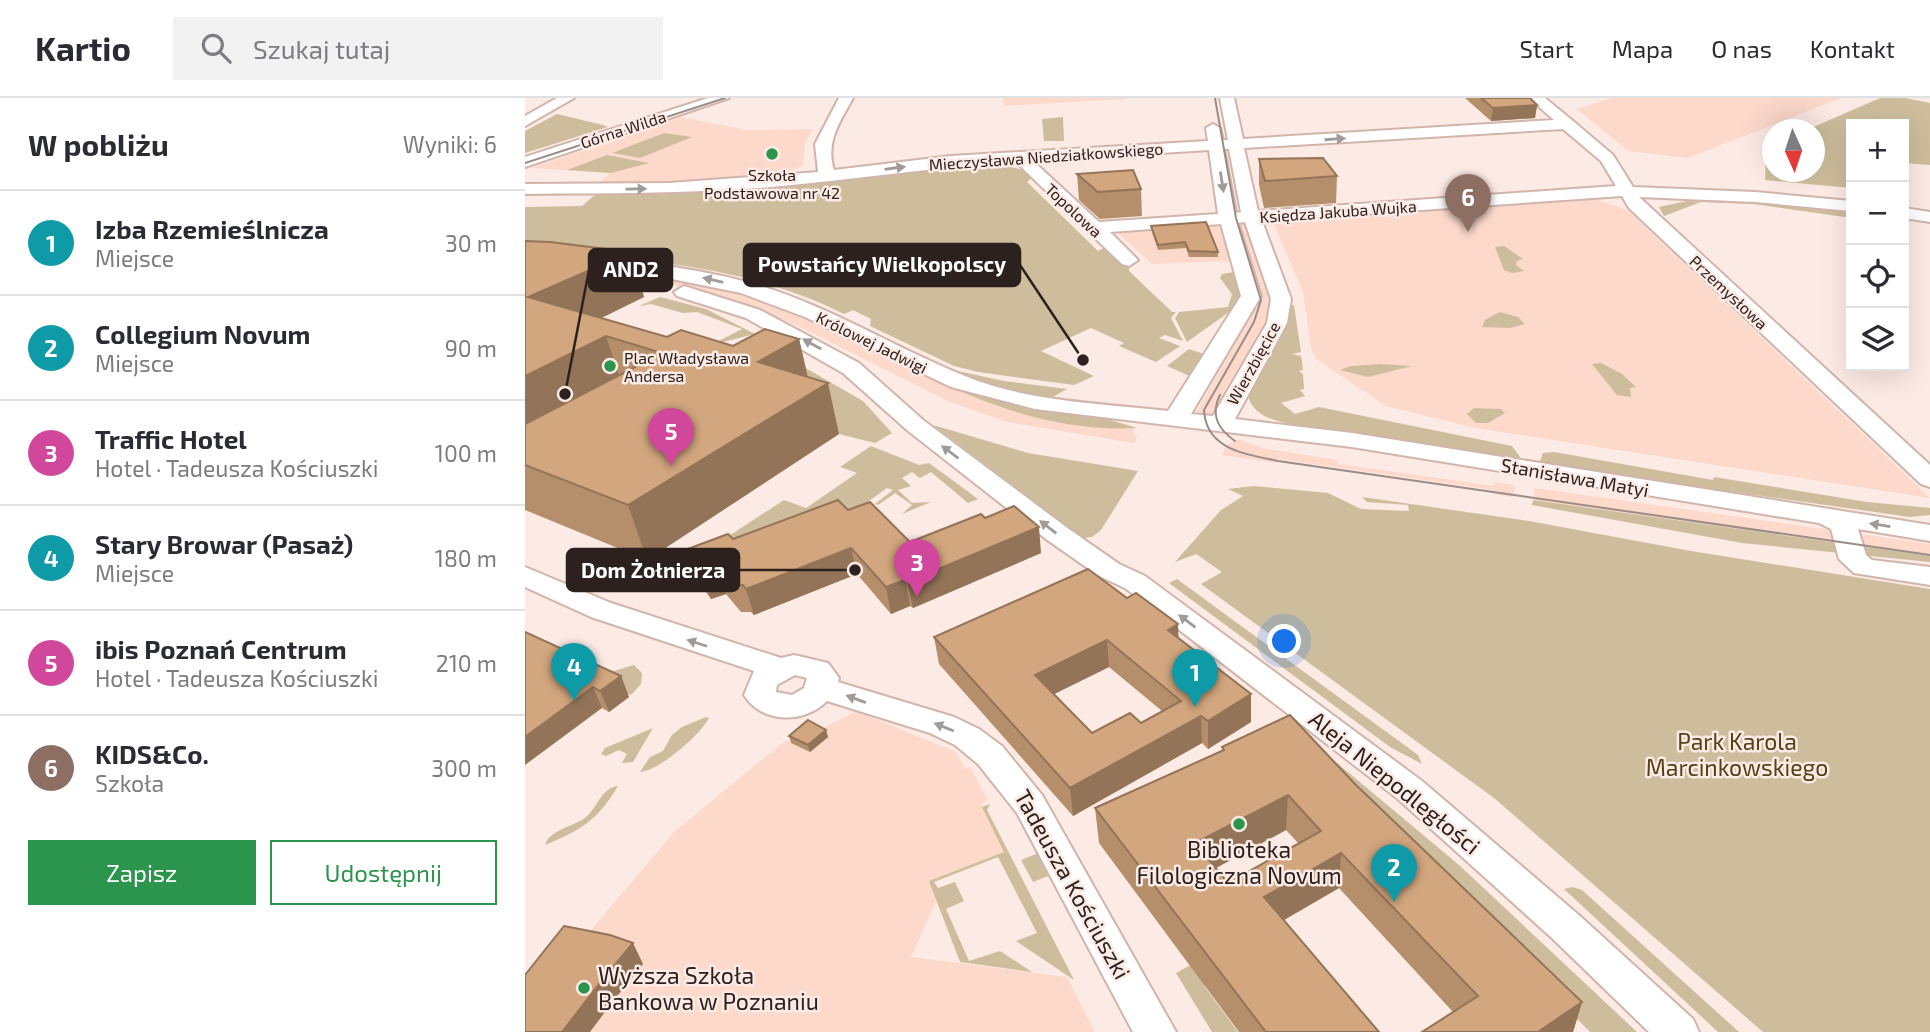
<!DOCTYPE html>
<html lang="pl">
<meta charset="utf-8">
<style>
body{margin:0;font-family:"Exo 2",sans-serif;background:#f2f2f3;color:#2b2b33}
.controls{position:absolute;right:21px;top:21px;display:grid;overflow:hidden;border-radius:0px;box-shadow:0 7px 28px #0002}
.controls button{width:63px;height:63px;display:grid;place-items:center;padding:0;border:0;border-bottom:2px solid #e1e1e2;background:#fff;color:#2b2b33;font:35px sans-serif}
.compass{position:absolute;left:1237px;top:21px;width:63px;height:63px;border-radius:50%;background:#fff;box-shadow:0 7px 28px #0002;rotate:177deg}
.you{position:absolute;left:760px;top:544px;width:24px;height:24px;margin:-18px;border:5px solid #fff;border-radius:50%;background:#1a73e8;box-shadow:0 0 0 10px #1a73e833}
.badge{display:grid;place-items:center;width:46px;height:46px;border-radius:50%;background:#2c954d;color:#fff;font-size:23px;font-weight:700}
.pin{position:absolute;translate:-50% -58px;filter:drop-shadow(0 2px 4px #0008)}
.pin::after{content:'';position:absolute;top:37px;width:24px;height:21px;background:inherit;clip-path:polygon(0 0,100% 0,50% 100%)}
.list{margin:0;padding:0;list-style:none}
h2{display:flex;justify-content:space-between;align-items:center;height:91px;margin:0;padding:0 28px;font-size:30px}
h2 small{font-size:23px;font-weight:400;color:#7c7c81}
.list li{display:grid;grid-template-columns:46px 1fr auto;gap:21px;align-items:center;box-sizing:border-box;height:105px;padding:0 28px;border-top:2px solid #e1e1e2}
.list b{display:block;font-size:26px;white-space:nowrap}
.list p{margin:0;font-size:23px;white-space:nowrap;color:#7c7c81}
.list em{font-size:23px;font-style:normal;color:#7c7c81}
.actions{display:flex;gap:14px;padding:21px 28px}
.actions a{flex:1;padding:16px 0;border:2px solid #2c954d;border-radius:0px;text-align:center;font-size:24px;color:#2c954d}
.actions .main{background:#2c954d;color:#fff}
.icon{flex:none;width:38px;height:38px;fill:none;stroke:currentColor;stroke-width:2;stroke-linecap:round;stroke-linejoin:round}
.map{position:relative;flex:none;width:1405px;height:934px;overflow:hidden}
header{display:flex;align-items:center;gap:42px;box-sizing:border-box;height:98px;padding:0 35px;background:#fff;border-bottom:2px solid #e1e1e2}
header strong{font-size:33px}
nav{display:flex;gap:38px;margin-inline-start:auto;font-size:24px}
.search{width:490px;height:63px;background:#f2f2f3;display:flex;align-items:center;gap:18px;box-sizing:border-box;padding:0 24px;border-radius:0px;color:#7c7c81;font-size:26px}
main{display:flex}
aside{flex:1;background:#fff}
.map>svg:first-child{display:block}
</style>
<header>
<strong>Kartio</strong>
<div class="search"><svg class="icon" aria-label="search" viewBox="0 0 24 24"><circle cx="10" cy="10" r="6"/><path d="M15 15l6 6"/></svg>Szukaj tutaj</div>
<nav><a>Start</a><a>Mapa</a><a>O nas</a><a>Kontakt</a></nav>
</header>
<main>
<aside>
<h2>W pobliżu<small>Wyniki: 6</small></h2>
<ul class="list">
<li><span class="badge" style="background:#0f9aa8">1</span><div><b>Izba Rzemieślnicza</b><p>Miejsce</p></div><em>30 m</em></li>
<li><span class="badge" style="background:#0f9aa8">2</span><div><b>Collegium Novum</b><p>Miejsce</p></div><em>90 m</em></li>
<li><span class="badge" style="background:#d1479c">3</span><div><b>Traffic Hotel</b><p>Hotel · Tadeusza Kościuszki</p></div><em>100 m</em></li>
<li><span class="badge" style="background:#0f9aa8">4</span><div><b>Stary Browar (Pasaż)</b><p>Miejsce</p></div><em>180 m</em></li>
<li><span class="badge" style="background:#d1479c">5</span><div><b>ibis Poznań Centrum</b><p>Hotel · Tadeusza Kościuszki</p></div><em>210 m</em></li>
<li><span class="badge" style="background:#8d6e63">6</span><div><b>KIDS&amp;Co.</b><p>Szkoła</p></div><em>300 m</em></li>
</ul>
<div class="actions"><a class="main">Zapisz</a><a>Udostępnij</a></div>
</aside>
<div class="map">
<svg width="1405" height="934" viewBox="0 0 1405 934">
<rect width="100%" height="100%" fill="#fceae4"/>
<g fill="#fdd9cc">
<path d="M478 0H600V1L479 8Z"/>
<path d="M1087 0H1316L1163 60 1103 53 1052 11Z"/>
<path d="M156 19 222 32 288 31 280 44 278 68 269 71V74L244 78 140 86 74 85 85 75 7 70Z"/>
<path d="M1070 101 1102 112 1113 122 1405 400 950 330 861 308 791 261 786 250 778 194 747 122Z"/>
<path d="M722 123 747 193 746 215 687 319 670 317 727 214 729 204 707 124Z"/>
<path d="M696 126 710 163 627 166 594 136 601 132Z"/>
<path d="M0 165 117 174 214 194 271 214 432 292 474 309 528 322 609 330V337L612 338 609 345 482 324 425 304 269 226 214 204 147 187Z"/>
<path d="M713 341 741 351 813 362V366L969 388 970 384 990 387 988 399 968 396V392L753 361 751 365 697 357 703 346Z"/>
<path d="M1010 390 1405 446V458L1008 402Z"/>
<path d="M331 613 431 654 440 671 445 669 463 702 456 706 480 754 404 783 414 797 386 859 542 879 570 934H0V916L33 871 150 733 261 642 285 654 293 633Z"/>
</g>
<g fill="#cdbd9c">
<path d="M1355 0H1380L1405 5V67L1379 65V26H1326V90L1240 82 1241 54 1247 50 1248 74H1290V32L1284 31Z"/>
<path d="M32 16 78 27 83 29 0 55V33Z"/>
<path d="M538 19 539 43H519L517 21Z"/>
<path d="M139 35 167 39 115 60 87 55Z"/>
<path d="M82 57 124 65 86 75 42 72Z"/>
<path d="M454 66C472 68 494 66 508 79L502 84 573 153 580 149 604 166V173L647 214H651L646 220 658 243 640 237 634 240 655 248 631 264 594 248 599 245 566 230 516 253 569 278 549 287 453 274 429 268 345 228 346 221 328 212 319 216C219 166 109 160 0 153V109L57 108 71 96 288 86Z"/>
<path d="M1162 103 1233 105 1326 114V120L1229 106 1176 104 1139 118 1134 109Z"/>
<path d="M979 148 998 161 992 163 991 167 999 173 987 175 979 172 970 149Z"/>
<path d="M709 174 715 196 707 212 662 244 650 220 654 214 703 209 707 196 695 180 697 176Z"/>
<path d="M135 199 181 211 230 236 186 247 217 231 172 214 158 215 126 206 114 208Z"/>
<path d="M764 207H769L776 254 767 256 776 258 778 272 774 273 778 276 779 291 775 292 780 298 756 305 770 316 794 309 987 348 998 363 773 328C754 324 728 319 723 298L761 224Z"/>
<path d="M975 214 993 219 1000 226 985 230 957 229 960 222Z"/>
<path d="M664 251 682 257 669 280 642 268Z"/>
<path d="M263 260 338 303 367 335 350 345 314 336Z"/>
<path d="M1076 265 1097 276 1111 289 1105 290 1106 299 1092 297 1067 266Z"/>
<path d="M856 266 887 268 843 279 815 272 826 268Z"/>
<path d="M414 269 479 283 542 291 524 301 470 289Z"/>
<path d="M414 283 476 302 582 321 612 330C546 334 473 313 414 283Z"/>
<path d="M949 310 976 311 980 315 963 325H951L942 316Z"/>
<path d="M408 327 503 355 613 373 576 432 567 439 558 440Z"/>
<path d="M346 348 394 367 404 365 453 401 443 405 406 374 395 380 387 374 377 380 386 388 373 392 387 405 406 404 377 416 387 407 370 395 353 407 350 406 368 392 362 390 337 408 207 457 187 449 259 402 281 410 332 375 315 369Z"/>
<path d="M1029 354 1188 382 1189 379 1342 404 1405 410V417L1385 419 1014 366 1018 355Z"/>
<path d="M729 388 803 395 836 411 884 413 883 407 842 404 837 399 1004 423 1166 453 1405 491V934H1238L969 700 676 486 697 474 671 456 650 464 696 412 718 398 703 391Z"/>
<path d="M1008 402 1405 458V464L1217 445 1007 407Z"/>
<path d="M652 481 893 657 897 666 865 649 644 485Z"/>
<path d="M109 567 117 575 116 586 106 597 87 589 86 574Z"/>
<path d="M181 619 184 620C175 637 134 673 115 674L125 659 138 653 147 637 157 629Z"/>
<path d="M128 630 108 664 97 665 102 656 94 652 81 658 76 656 80 650Z"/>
<path d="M781 639 934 767 1112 934H1065L773 643Z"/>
<path d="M93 688C73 722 56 732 20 747 25 731 49 729 61 719 73 709 76 690 93 688Z"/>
<path d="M465 706 462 712 549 882 491 843 512 835 473 759 409 784 413 790 430 784 439 803 421 811 444 863 475 853 507 874 435 864 404 783 479 754 457 709Z"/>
<path d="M516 754 528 776 508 784 496 762Z"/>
<path d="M1047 789 1057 792 1214 934H1193L1039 791Z"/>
<path d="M700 848 715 867 679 888 713 934H687L651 875Z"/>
</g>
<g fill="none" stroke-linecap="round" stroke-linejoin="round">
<g stroke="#d1b5ab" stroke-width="4">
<g id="minor">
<path d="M32 0H49L0 28V18Z"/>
<path d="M183 0H204L0 69V59Z"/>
<path d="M314 0H328C315 24 300 44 309 72L426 58 683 43 681 30 688 26 695 30 698 42H703L695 0H709L718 41 1029 22 1004 0H1020L1048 23 1088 57 1108 89 1230 94 1326 103V113L1230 104 1114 99 1405 367V389L1396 386 1104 110 1097 98 737 123 766 201 762 225 710 321 827 335 1405 427V443L1333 431 1341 457 1347 462 1405 469V487L1329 475 1314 461 1306 431 1294 425 827 349 510 311 426 289 280 219 216 195 117 175 0 166V154C76 160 152 165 226 185 301 206 368 249 440 278 502 304 576 305 643 313L716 198 696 126 585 134 613 162 604 168 597 166 491 64C409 69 328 82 246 89 165 96 82 95 0 96V86L144 85 293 74 290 46ZM1038 31 1076 63 1091 88 733 113 719 50ZM699 51H704L716 114 711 115ZM684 52 693 116 574 124 508 63ZM720 124 746 201 742 225 688 318 666 316 736 198 713 125Z"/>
<path d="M1379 110 1405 114V124L1379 120Z"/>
<path d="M159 188 235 212 334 265 398 322 541 429 594 466 620 478 897 683 1056 819 1168 921 1174 934H1124L1028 841 873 701 600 490 574 478 521 441 382 332 318 275 221 220 152 198 149 194Z"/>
<path d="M0 469 86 505 256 560 269 557 303 565 314 580 313 584 429 619 454 631 477 648 517 697 651 934H608L492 715 453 666 430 647 405 635 302 603C279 626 237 626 219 597L229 573 66 519 0 489ZM270 577 282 580 279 590 267 597 251 594 252 587Z"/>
</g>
</g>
<use href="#minor" fill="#fff" fill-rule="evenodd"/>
<g stroke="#9a8c87" stroke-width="2">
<path d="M690 0 711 120 736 202 729 224 679 312C681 352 721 356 753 363L1405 457"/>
<path d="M0 65 200 0"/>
<path d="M695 297C685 317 693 331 710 343"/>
</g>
</g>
<g fill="#b58f6c" fill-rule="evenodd">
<path d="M940 0H1005L1012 7 1010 20 966 23Z"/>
<path d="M734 61 812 78 811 105 739 110 734 87Z"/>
<path d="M552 76 616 91 617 118 575 121 554 102Z"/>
<path d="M626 128 693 154V159H664L661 150 633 152 627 134Z"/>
<path d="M0 143 106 154 119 199 76 220 142 239 208 248 274 241 283 279 314 336 122 462 0 412Z"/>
<path d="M323 412 385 444 460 420 516 455 388 510 385 508 366 516 332 476 229 517 226 514H216L201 496 186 501 168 477 160 452 208 441Z"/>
<path d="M602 500 653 526V540L726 596V624L683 651 677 645 548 718 414 566 409 539ZM584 569 637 613 616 625 567 635 529 596Z"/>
<path d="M0 534 96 578 104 599 84 614 77 610Z"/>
<path d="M301 632 303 639 285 654 266 645 264 638Z"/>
<path d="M697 649 829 685 1057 904 1048 934H897L928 914 814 790 759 822 854 934H714L574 745 570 710 697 653ZM761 732 774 746 703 785 690 770Z"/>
</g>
<g fill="#937458">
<path d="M1012 7 1010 20 966 23 968 10Z"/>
<path d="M106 154 119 199 21 247 3 199Z"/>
<path d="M81 238 97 287 0 340V278Z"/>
<path d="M274 241 285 290 233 264Z"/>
<path d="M303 285 314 336 122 462 103 407Z"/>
<path d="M514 429 516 455 388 510 382 484Z"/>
<path d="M326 450 332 476 229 517 221 491Z"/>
<path d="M193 469 201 496 186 501 177 475Z"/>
<path d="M380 482 385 508 366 516 361 489Z"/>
<path d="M653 526 654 553 643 532Z"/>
<path d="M582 542 584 569 513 604 510 577Z"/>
<path d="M96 578 104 599 84 614 75 593Z"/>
<path d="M68 589 77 610 0 667V639Z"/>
<path d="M726 596V624L683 651V623Z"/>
<path d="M676 618 677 645 548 718 545 690Z"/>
<path d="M301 632 303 639 285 654 283 647Z"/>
<path d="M763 697 761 732 671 781 670 745Z"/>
<path d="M816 755 814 790 738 834 739 799Z"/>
<path d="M108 845 118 866 89 902 65 934H37L78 881Z"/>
<path d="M1057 904 1048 934H1013Z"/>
</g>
<g fill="#d2a67e" stroke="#937458" stroke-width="2" fill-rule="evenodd">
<path d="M956 0H1005L1012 7 968 10Z"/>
<path d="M798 60 812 78 740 83 734 61Z"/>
<path d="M608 72 616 91 573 94 552 76Z"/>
<path d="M681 124 693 154 664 153 660 144 633 147 626 128Z"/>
<path d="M0 143 25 144 106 154 3 199 142 239 156 232 208 248 240 231 274 241 233 264 303 285 103 407 0 367V326L137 255 81 238 0 278Z"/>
<path d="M313 402 323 412 345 404 385 444 456 416 460 420 489 408 514 429 382 484 380 482 361 489 326 450 221 491 218 487 208 488 193 469 177 475 160 452 203 436 208 441Z"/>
<path d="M563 471 602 500 611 495 653 526 643 532 726 596 683 623 676 618 545 690 409 539ZM582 542 656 603 616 625 605 615 567 635 510 577Z"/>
<path d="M0 534 96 578 75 593 68 589 0 639Z"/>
<path d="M765 617 829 685 1057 904 1013 934H897L953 898 816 755 739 799 854 934H741L570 710 699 652 697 649ZM763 697 796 733 703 785 670 745Z"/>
<path d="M283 622 301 632 283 647 264 638Z"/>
<path d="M39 828 85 837 108 845 78 881 37 934H0V877Z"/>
</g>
<defs><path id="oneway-solid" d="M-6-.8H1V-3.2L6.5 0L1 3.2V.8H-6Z" transform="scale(1.75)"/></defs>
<g fill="#a09b9a">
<use href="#oneway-solid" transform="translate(810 41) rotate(-4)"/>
<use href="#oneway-solid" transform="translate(370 70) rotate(-8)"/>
<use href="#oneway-solid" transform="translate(697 84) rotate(81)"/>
<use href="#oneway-solid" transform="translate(111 91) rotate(-1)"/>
<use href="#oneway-solid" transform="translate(188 182) rotate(-167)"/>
<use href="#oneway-solid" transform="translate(287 246) rotate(-151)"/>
<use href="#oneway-solid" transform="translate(425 354) rotate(-143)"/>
<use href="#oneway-solid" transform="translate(1355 427) rotate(-171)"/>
<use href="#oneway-solid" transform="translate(523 429) rotate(-142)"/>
<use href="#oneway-solid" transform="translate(662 523) rotate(-143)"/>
<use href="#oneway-solid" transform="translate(172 545) rotate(-162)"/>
<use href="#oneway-solid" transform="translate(331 601) rotate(-160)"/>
<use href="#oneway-solid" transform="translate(419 629) rotate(-158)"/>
</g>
<g fill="#2c954d" stroke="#fceae4" stroke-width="2.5">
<circle cx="247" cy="56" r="7"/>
<circle cx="85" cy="268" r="7"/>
<circle cx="714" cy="726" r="7"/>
<circle cx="59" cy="890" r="7"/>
</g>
<g text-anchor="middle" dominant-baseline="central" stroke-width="5" stroke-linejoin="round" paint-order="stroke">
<g font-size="16" fill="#2c211e" stroke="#fceae4">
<text transform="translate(98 31) rotate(-18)">Górna Wilda</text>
<text transform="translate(521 58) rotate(-4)">Mieczysława Niedziałkowskiego</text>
<text transform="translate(549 112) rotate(43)">Topolowa</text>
<text transform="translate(813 113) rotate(-4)">Księdza Jakuba Wujka</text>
<text transform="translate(1204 194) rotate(43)">Przemysłowa</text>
<text transform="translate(347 244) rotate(26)">Królowej Jadwigi</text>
<text transform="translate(728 265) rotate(-61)">Wierzbięcice</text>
</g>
<g font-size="16" fill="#2c211e" stroke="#fceae4">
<text x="247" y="76">Szkoła<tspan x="247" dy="18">Podstawowa nr 42</tspan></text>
<text x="99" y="259" text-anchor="start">Plac Władysława<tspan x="99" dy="18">Andersa</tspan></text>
</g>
<g font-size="19" fill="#2c211e" stroke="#fceae4">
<text transform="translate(1050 379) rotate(10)">Stanisława Matyi</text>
</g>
<g font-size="23" fill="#544118" stroke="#fceae4">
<text x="1212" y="643">Park Karola<tspan x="1212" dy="26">Marcinkowskiego</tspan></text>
</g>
<g font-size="23" fill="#2c211e" stroke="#fceae4">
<text transform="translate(870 684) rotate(39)">Aleja Niepodległości</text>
<text transform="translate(548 786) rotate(61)">Tadeusza Kościuszki</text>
</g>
<g font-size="23" fill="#2c211e" stroke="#fceae4">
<text x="714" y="751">Biblioteka<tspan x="714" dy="26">Filologiczna Novum</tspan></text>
<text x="73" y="877" text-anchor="start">Wyższa Szkoła<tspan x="73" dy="26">Bankowa w Poznaniu</tspan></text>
</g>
</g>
<path fill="none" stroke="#2c211e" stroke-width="2.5" d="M558 262L495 167M40 296L64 172M330 472L214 472"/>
<g fill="#2c211e" stroke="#fceae4" stroke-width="2.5">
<circle cx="558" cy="262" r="7"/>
<circle cx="40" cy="296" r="7"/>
<circle cx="330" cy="472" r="7"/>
</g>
<g fill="#2c211e" stroke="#2c211e" stroke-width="2.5">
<rect x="219" y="146" width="276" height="42" rx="7"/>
<rect x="64" y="151" width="83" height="42" rx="7"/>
<rect x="42" y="451" width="172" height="42" rx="7"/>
</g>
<g font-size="21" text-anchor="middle" font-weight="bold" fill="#fff">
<text x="357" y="174">Powstańcy Wielkopolscy</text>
<text x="106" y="179">AND2</text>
<text x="128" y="480">Dom Żołnierza</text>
</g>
</svg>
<div class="controls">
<button>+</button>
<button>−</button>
<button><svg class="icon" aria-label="locate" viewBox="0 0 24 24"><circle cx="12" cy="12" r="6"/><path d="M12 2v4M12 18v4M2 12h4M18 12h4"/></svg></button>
<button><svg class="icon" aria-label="layers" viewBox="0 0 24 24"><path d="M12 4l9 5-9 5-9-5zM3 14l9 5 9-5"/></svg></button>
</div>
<svg class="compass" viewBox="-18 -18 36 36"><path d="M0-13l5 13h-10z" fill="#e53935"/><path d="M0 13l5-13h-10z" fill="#7c7c81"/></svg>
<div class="you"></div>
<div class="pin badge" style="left:670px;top:609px;background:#0f9aa8">1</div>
<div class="pin badge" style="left:869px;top:804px;background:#0f9aa8">2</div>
<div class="pin badge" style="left:392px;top:499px;background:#d1479c">3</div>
<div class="pin badge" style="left:49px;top:603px;background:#0f9aa8">4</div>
<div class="pin badge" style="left:146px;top:368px;background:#d1479c">5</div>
<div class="pin badge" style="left:943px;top:134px;background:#8d6e63">6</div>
</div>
</main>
